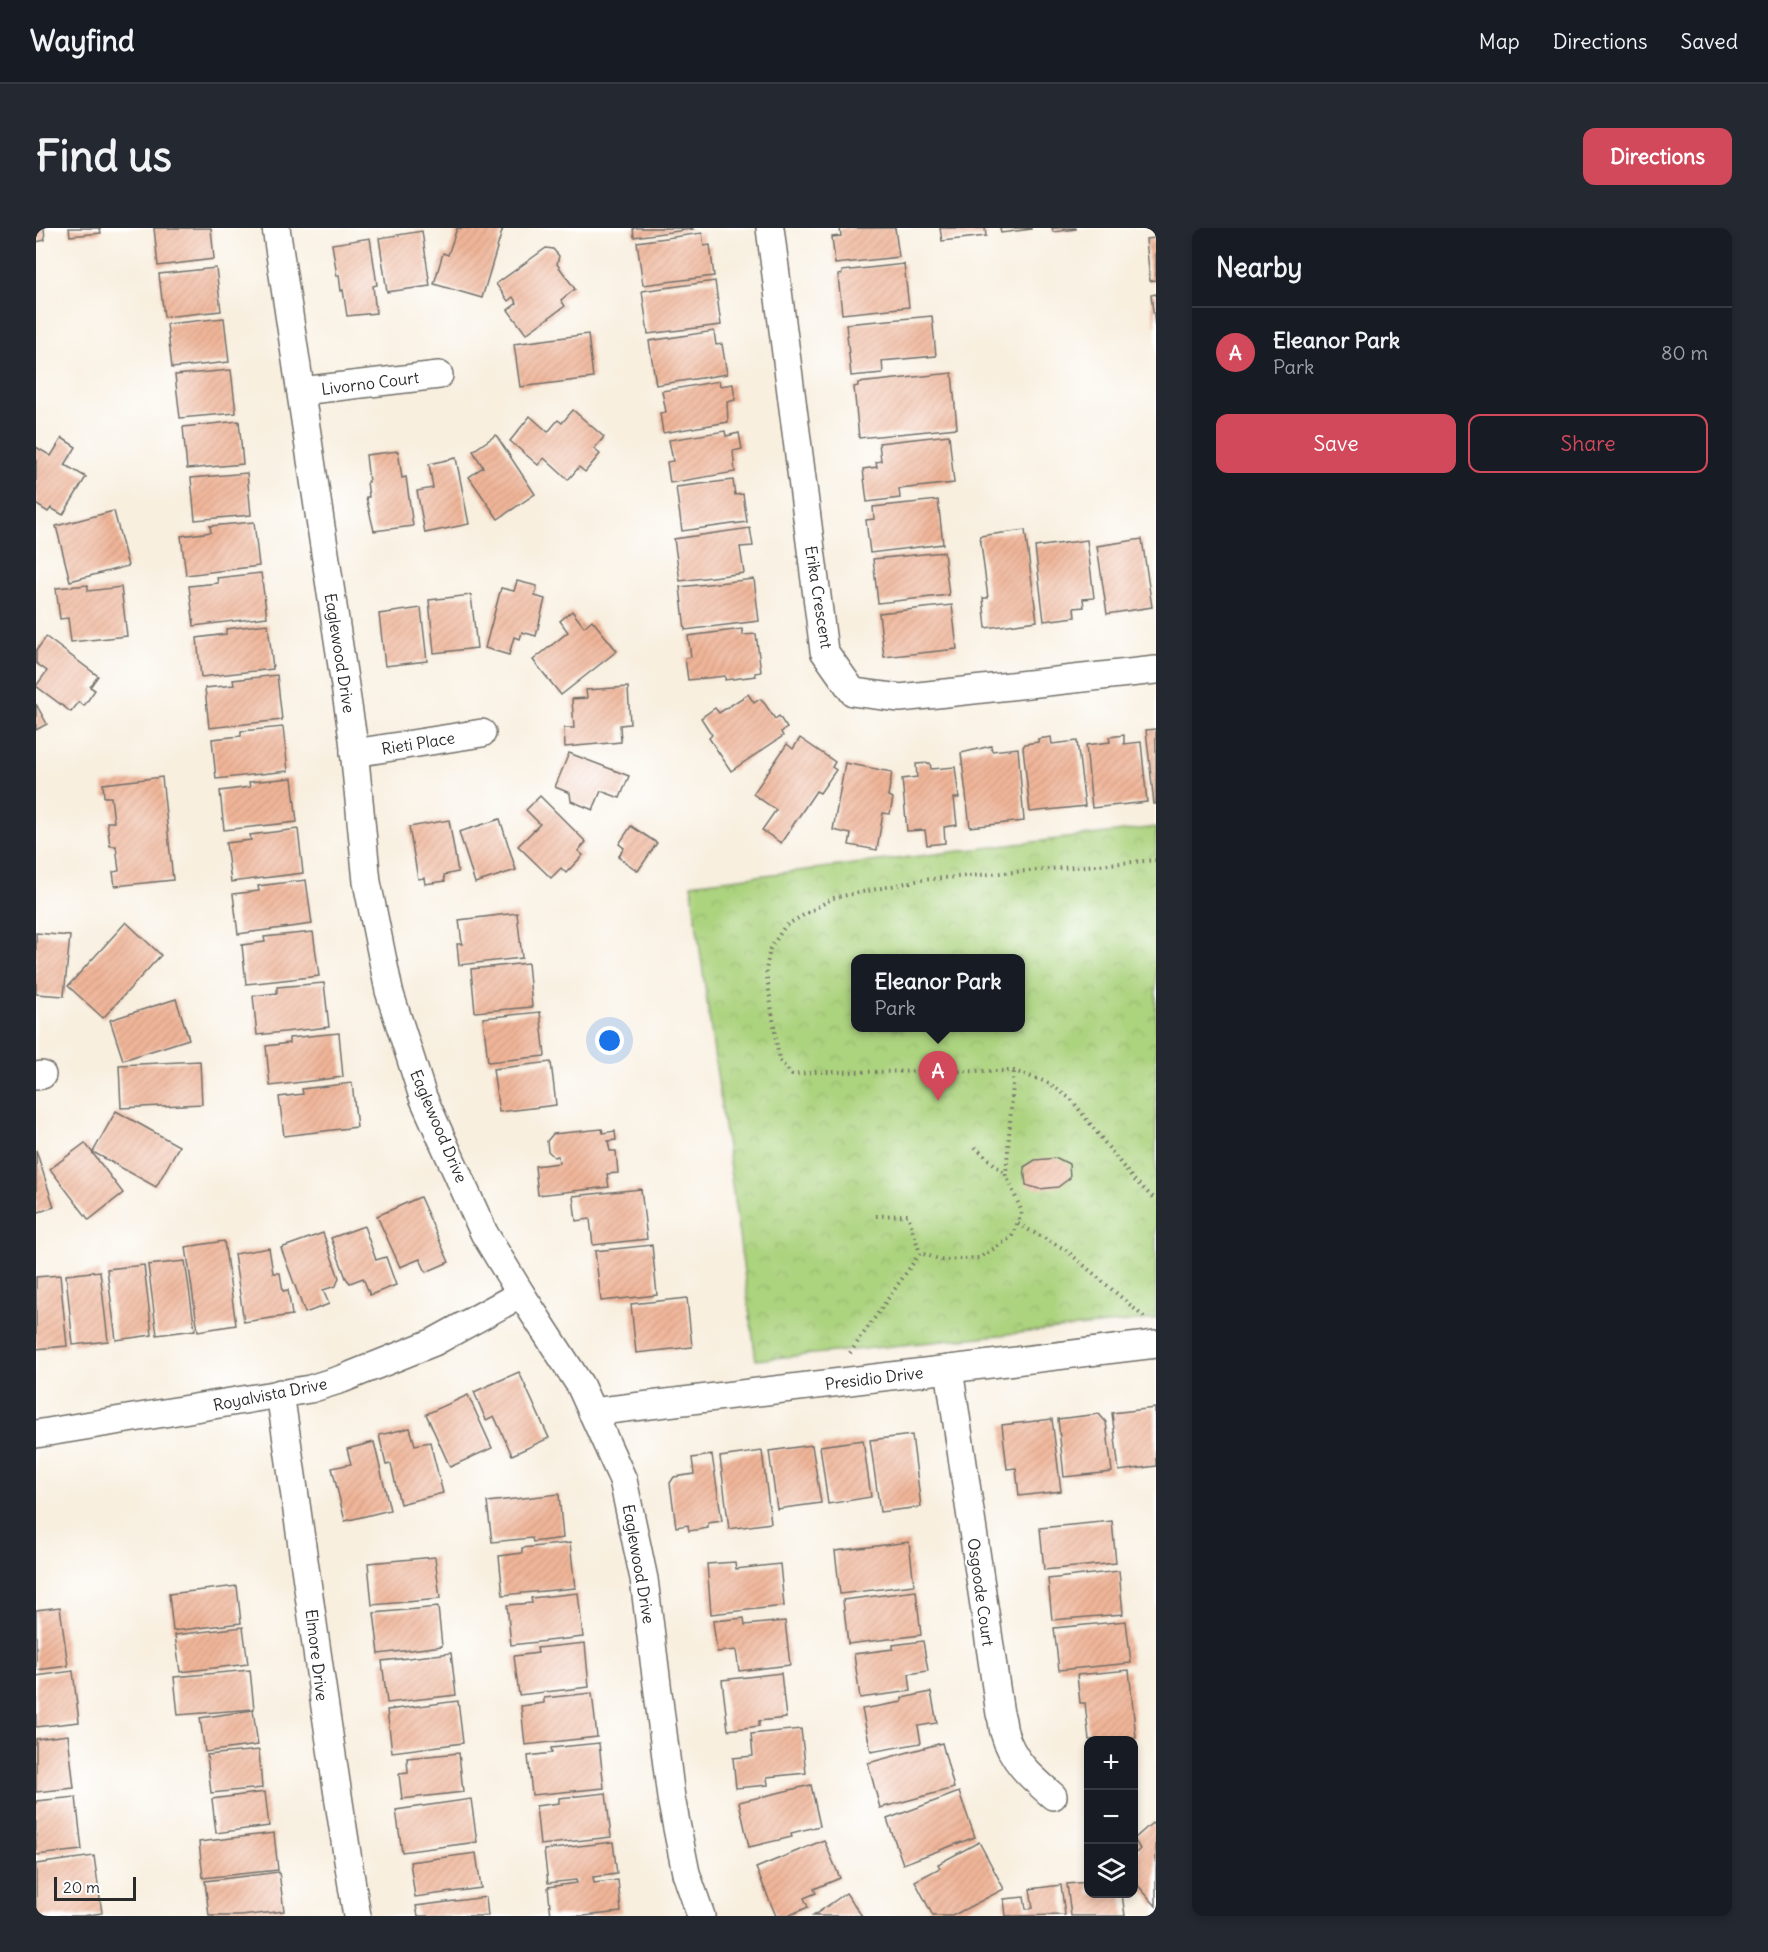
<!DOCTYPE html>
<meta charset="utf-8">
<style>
body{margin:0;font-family:Delius,sans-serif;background:#242831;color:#f1f3f6}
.controls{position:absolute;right:18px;bottom:18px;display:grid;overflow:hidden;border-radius:12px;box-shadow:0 3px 9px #0003}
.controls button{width:54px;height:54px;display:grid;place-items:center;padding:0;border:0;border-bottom:2px solid #363941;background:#171b24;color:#f1f3f6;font:30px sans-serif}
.scale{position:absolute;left:18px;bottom:15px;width:82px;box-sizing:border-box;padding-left:6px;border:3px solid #2b2b2b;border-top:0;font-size:16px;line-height:21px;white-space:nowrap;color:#2b2b2b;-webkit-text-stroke:4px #fff;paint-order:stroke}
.you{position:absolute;left:574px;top:813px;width:21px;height:21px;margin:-15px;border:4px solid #fff;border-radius:50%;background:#1a73e8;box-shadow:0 0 0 9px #1a73e833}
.badge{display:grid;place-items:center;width:39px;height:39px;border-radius:50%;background:#d1495b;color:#fff;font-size:20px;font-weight:700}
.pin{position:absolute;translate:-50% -50px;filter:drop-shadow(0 2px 3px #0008)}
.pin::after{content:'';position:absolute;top:32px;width:21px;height:18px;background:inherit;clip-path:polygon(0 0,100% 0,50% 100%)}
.popup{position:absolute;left:815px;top:726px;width:174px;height:78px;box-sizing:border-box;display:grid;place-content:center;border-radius:12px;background:#171b24;filter:drop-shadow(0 2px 4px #0005);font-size:20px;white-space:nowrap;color:#9ea1a6}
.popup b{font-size:22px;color:#f1f3f6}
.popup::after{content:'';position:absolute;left:50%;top:100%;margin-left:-12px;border:12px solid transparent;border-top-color:#171b24}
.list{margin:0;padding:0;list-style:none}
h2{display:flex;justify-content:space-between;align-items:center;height:78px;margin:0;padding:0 24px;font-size:26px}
h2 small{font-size:20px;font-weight:400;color:#9ea1a6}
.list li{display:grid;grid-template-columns:39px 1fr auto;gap:18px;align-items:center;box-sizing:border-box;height:90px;padding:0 24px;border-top:2px solid #363941}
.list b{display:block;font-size:22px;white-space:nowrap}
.list p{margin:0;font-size:20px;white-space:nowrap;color:#9ea1a6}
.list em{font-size:20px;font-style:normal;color:#9ea1a6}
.actions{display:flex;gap:12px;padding:18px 24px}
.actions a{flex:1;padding:14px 0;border:2px solid #d1495b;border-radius:12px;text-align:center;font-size:21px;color:#d1495b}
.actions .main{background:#d1495b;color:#fff}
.icon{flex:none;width:33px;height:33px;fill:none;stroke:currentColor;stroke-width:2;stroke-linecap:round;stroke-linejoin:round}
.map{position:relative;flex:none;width:1120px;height:1688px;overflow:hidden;border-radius:12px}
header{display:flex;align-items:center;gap:36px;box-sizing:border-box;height:84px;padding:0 30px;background:#171b24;border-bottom:2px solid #363941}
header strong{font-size:28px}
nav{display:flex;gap:33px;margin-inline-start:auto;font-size:21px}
.intro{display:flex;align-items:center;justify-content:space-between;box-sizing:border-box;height:144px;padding:0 36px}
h1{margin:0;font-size:42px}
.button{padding:15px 27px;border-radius:12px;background:#d1495b;color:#fff;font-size:21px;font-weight:700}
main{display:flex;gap:36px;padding:0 36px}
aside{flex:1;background:#171b24;border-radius:12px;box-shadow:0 3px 9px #0003}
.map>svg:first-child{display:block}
</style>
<header>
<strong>Wayfind</strong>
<nav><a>Map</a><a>Directions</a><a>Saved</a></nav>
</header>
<div class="intro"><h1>Find us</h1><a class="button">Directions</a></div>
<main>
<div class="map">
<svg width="1120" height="1688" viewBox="0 0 1120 1688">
<defs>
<pattern id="park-crowns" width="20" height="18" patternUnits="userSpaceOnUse" patternTransform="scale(1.5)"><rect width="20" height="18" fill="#acd37e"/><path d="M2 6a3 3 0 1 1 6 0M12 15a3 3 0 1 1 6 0" fill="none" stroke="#94b56d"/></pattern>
<pattern id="building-hatch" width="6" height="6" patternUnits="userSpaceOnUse" patternTransform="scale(1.5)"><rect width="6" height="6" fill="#f0b599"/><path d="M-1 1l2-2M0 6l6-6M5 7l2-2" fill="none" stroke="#ce9c84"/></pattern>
</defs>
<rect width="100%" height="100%" fill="#fff"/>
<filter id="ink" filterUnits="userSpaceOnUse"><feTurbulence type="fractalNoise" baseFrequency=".0167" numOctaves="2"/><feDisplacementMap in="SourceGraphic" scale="12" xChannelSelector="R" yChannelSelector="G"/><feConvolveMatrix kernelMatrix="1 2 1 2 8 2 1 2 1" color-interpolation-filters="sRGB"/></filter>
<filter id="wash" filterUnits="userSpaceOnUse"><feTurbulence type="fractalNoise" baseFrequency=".008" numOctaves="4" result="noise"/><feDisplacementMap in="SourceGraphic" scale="24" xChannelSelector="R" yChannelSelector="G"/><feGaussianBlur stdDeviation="1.35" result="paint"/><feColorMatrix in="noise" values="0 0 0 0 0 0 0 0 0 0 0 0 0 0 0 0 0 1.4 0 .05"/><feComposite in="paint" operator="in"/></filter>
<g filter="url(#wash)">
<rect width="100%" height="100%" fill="#f8efdf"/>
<path fill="url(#park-crowns)" stroke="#6c7f54" stroke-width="1.5" fill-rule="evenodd" d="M1120 599V1091L720 1132 655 656ZM820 730H984V800H820Z"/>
<g id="blocks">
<g fill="url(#building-hatch)">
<path d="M0 0H8L9 12 0 14Z"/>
<path d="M33 0H64L65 5 34 8Z"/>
<path d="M118 0H175L178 31 122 38Z"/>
<path d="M421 0H467L446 70 398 56 407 25 412 27Z"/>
<path d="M597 0H656L657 1 598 9Z"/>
<path d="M804 0H859L863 29 799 36 796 9 805 8Z"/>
<path d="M904 0H949L950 8 906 13Z"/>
<path d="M964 0H995V1L965 5Z"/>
<path d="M1016 0H1040V1L1017 4Z"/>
<path d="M386 3 394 58 351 64 343 10Z"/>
<path d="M666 5 668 18 674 17 678 48 607 57 601 14Z"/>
<path d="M334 10 341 57 337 58 340 85 311 88 307 62 305 63 303 47 301 48 296 16Z"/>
<path d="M1120 10V52L1114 53 1110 11Z"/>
<path d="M510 20 517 21 523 28 521 36 539 61 525 72 529 78 490 106 472 82 481 75 477 69 472 73 460 56Z"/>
<path d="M868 36 873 79 806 86 802 47 806 46V43Z"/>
<path d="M180 40 185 83 128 89 123 46Z"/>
<path d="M679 53 685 97 612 106 606 63Z"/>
<path d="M1120 66V98H1119L1115 67Z"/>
<path d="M896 88 900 128 846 133 847 145 815 148 810 96Z"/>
<path d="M188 90 193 134 136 140 131 96Z"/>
<path d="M678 103 680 117 686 116 691 146 620 157 613 113Z"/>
<path d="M552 106 557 150 484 159 478 116Z"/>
<path d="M195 142 200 185 144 190 139 147Z"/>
<path d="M916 145 921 200 823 210 818 159 822 158V155Z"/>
<path d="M683 153 684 158 697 156 699 172 691 174 692 194 627 205 624 185 630 184 626 163Z"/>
<path d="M537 182 568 209 558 221 564 226 549 244 543 239 532 252 508 230 502 237 474 213 494 188 512 204 522 192 526 195Z"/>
<path d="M203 193 207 236 151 241 147 199Z"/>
<path d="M689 203 690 208 703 205 706 221 697 223 699 244 634 255 631 234 637 233 633 212Z"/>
<path d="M460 207 499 266 462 291 433 249 447 239 437 223Z"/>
<path d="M913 207 918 255 863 261 864 270 831 274 827 241 841 239 840 234 845 233 843 215Z"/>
<path d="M26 210 40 219 29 237 50 249 27 287 15 280 12 284 1 277 0 274V219L15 228Z"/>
<path d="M362 223 366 250 370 249 377 298 338 303 330 269H333L331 254H333L330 227Z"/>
<path d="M420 230 433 296 389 305 381 263 397 260 393 236Z"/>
<path d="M211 245 215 287 159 292 155 250Z"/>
<path d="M697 252 699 267 707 266 711 294 646 303 640 259Z"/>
<path d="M902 272 907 316 834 325 830 292 838 291 837 279Z"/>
<path d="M78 283 92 338 34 353 20 298Z"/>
<path d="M218 294 223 338 150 347 145 308 175 304 174 298Z"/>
<path d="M714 300 717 318 704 319 708 345 644 353 638 311Z"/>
<path d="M989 302 1001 393 950 400 947 370H952L944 308Z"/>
<path d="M1106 311 1116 379 1071 386 1061 318Z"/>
<path d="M1051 312 1058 370 1047 371 1048 379 1038 380 1039 389 1008 393 999 319Z"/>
<path d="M908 324 913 367 842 375 837 331Z"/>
<path d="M225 345 231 389 158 398 153 358 182 355 181 350Z"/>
<path d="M718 351 723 393 649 402 644 359Z"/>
<path d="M481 353 501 358 499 368 509 371 500 408 486 404 484 411 478 409 473 427 449 420 465 360 478 363Z"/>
<path d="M52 357V363L85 359 91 408 35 414 32 390 24 391 20 360Z"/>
<path d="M435 367 441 420 398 425 393 372Z"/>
<path d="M916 377 921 421 848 429 843 385Z"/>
<path d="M385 380 391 433 349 438 343 386Z"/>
<path d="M536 383 548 399 556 392 581 423 525 467 497 432 532 404 524 393Z"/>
<path d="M232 396 237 441 165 449 161 410 190 406V401Z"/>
<path d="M706 401 707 407 720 406 725 444 719 445 720 448 689 452V448L652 452 649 430 655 429 652 408Z"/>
<path d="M10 409 62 448 54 459 59 462 48 478 43 474 35 484 0 458 11 443 0 435V423Z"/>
<path d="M241 447 246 492 173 500 169 460 198 457 197 452Z"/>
<path d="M592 459 594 496 584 497 585 514 529 519 528 500H538L536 471 551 470 550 462Z"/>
<path d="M712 466 718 475 724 471 729 476 739 491 743 488 751 500 745 504 747 508 695 543 673 510 676 507 665 490 679 480 683 485Z"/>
<path d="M0 476 11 496 0 502Z"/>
<path d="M247 499 252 543 180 551 176 511 205 508V503Z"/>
<path d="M1120 501V576H1118L1110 502Z"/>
<path d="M1088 507V516L1105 514 1111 574 1056 580 1050 517 1074 514 1073 509Z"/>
<path d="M1015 509 1016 516 1041 513 1049 578 994 584 987 519 989 516 1002 514V511Z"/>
<path d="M764 510 799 534 796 539 800 542 784 565 780 563 745 615 726 602 740 582 717 566 751 516 757 521Z"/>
<path d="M955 518 956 523 982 520 988 593 934 599 925 525Z"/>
<path d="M533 525 593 548 584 570 565 563 557 582 535 573 534 565 519 559Z"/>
<path d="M809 535 856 544 852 568 857 570 854 586 847 585 841 622 813 617 815 606 797 602Z"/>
<path d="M894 535 895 541 919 539 923 570H918L921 597 908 599 909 615 891 617 889 602 871 603 866 551 881 549 880 536Z"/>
<path d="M126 549 137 652 79 658 77 644 83 643 80 618H74L71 594H78L75 569H68L67 556Z"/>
<path d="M256 550 261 594 188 602 184 563 214 559 213 554Z"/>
<path d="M504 568 550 614 542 623 547 627 530 645 525 640 515 650 482 618 504 596 490 582Z"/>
<path d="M464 591 480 642 439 655 423 604Z"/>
<path d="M413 592 422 644 408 647 409 653 389 656 388 650 382 651 373 599Z"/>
<path d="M595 598 621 615 602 643 582 629 588 620 583 616Z"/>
<path d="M262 601 267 645 195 654 190 615 215 612 214 607Z"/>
<path d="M270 652 276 696 202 706 197 666 223 663 222 658Z"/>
<path d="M481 685 486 730 423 737 421 716H426L423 692Z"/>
<path d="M90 694 125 727 67 790 32 758Z"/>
<path d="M277 704 283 748 210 756 206 717 229 714 228 709Z"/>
<path d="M0 705 34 708 28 768 0 766Z"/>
<path d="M492 735 496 779 439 784 435 741Z"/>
<path d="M288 755 293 799 221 807 217 768 241 765V759Z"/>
<path d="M140 771 153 811 87 832 74 792Z"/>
<path d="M504 784 509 828 452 834 447 790Z"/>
<path d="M303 805 307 849 234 858 230 818 253 815V810Z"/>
<path d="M164 833 166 876 85 880 83 837Z"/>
<path d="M515 834 520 877 463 884 457 841Z"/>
<path d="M316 855 321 899 248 908 243 869 267 866 266 861Z"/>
<path d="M80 883 143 918 120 959 57 924Z"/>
<path d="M566 901 567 905 579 903 580 912 572 913 574 923H580L582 945 571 946 573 959 502 967 499 938 523 935 522 928 518 929 512 923 511 913 517 906Z"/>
<path d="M49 915 87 965 53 992 14 941Z"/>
<path d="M0 922 18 979 0 985Z"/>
<path d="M1021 930 1033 936 1034 950 1022 959 1003 961 990 957 988 939 999 932Z"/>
<path d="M605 961 611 1011 557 1017 554 991 540 993 537 968Z"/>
<path d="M384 969 413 1034 390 1044 384 1031 364 1039 341 988Z"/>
<path d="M328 998 340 1032 350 1029 360 1057 334 1067 327 1050 314 1055 310 1050 295 1010Z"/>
<path d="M287 1005 303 1050 300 1058 287 1062 293 1076 269 1085 245 1020Z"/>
<path d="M188 1013 200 1097 162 1103 150 1019Z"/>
<path d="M616 1017 621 1067 565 1073 559 1023Z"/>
<path d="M233 1020 237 1045H244L247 1063 252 1062 256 1087 208 1094 198 1026Z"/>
<path d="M149 1033 159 1102 121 1107 112 1037Z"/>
<path d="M108 1037 116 1107 80 1112 71 1041Z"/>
<path d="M64 1043 72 1113 37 1117 30 1047Z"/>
<path d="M24 1047 31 1118 0 1121V1049Z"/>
<path d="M651 1070 656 1119 600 1125 595 1076Z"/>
<path d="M483 1144 513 1210 476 1227 458 1188 450 1192 438 1164Z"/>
<path d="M432 1167 456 1220 414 1239 390 1186Z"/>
<path d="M1119 1180 1120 1238 1083 1243 1076 1185Z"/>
<path d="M1063 1186 1070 1194 1076 1244 1028 1249 1022 1191Z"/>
<path d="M1016 1191 1025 1263 983 1268 980 1240 971 1241 966 1197Z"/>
<path d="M374 1200 379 1217 394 1214 407 1265 364 1276 355 1236 350 1237 343 1207Z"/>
<path d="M876 1207 885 1279 844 1284 834 1212Z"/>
<path d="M827 1212 835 1269 792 1276 784 1218Z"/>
<path d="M338 1214 354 1282 309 1293 296 1240 315 1236 311 1221Z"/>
<path d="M776 1217 785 1275 741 1281 733 1223Z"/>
<path d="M726 1223 735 1295 693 1301 684 1229Z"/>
<path d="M676 1227 686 1293 672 1295V1300L653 1303 652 1297 640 1299 634 1255 638 1249 658 1246 656 1230Z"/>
<path d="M523 1266 527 1310 497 1314 496 1310 456 1314 451 1274Z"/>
<path d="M1076 1293 1080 1335 1008 1342 1004 1300Z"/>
<path d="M873 1314 878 1357 804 1366 799 1323Z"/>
<path d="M534 1315 539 1360 467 1367 463 1328 486 1325V1320Z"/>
<path d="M399 1329 404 1371 336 1377 332 1335Z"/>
<path d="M699 1334 700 1341 744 1336 748 1378 675 1386 671 1336Z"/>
<path d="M1083 1343 1087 1386 1016 1392 1012 1351Z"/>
<path d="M201 1358 205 1395 137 1403 133 1366Z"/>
<path d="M880 1363 885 1407 812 1416 807 1372Z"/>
<path d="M542 1365 547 1409 475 1417 471 1377 496 1375 495 1370Z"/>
<path d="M24 1379 32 1438 0 1442V1382Z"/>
<path d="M402 1379 406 1418 343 1426 338 1385Z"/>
<path d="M708 1390 709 1397 749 1393 754 1437 703 1443 700 1422 681 1424 677 1393Z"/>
<path d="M1090 1393 1095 1435 1023 1442 1018 1400Z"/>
<path d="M207 1399 212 1436 144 1444 139 1407Z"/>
<path d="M887 1413 892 1443 873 1446 875 1463 824 1470 818 1426 857 1421V1417Z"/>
<path d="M549 1415 553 1459 483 1467 478 1428 502 1425 501 1420Z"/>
<path d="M415 1425 420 1467 351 1475 346 1433Z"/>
<path d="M214 1442 218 1481 142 1487 138 1449Z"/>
<path d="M1093 1442 1100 1510 1053 1512 1049 1475H1044L1041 1447Z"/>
<path d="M37 1443 43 1494 0 1499V1448Z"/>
<path d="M745 1445 750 1490 723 1493V1498L692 1502 686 1452Z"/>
<path d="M895 1464 901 1495 882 1498 885 1515 835 1524 826 1481 866 1474V1470Z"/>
<path d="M556 1465 561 1509 489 1517 485 1478 508 1475V1470Z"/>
<path d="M422 1473 427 1515 356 1524 351 1482Z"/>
<path d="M217 1482 222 1517 169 1524 164 1490Z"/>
<path d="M765 1501 770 1545 731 1549 732 1557 700 1560 697 1530 717 1528 715 1506Z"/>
<path d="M32 1507 38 1560 0 1564V1511Z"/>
<path d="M563 1515 568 1560 496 1567 492 1528 516 1525 515 1520Z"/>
<path d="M906 1515 918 1560 844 1580 832 1535Z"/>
<path d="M223 1522 226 1560 175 1565 171 1527Z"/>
<path d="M423 1525 427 1564 366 1571 363 1546 372 1545 371 1530Z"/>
<path d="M775 1557 784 1598 755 1605 756 1609 713 1619 703 1574Z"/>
<path d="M229 1564 233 1598 180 1605 176 1571Z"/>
<path d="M923 1564 939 1609 867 1636 851 1591Z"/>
<path d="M570 1565 575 1609 504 1617 500 1578 523 1575V1570Z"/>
<path d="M40 1569 46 1622 0 1627V1573Z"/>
<path d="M435 1571 441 1614 366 1624 360 1582Z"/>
<path d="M1116 1595 1120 1600V1678L1098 1653V1627L1104 1621 1098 1611Z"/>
<path d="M238 1605 242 1642 167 1650 163 1614Z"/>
<path d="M788 1612 804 1650 778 1661 780 1665 768 1670 772 1679 752 1688H740L720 1640Z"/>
<path d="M577 1614 581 1646 557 1649 558 1655 582 1652 585 1684 548 1688H515L512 1659 541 1655 540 1652 512 1655 508 1622Z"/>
<path d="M943 1614 968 1661 916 1688H897L879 1653 904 1640 902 1636Z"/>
<path d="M440 1625 445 1660 379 1669 374 1634Z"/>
<path d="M58 1628 66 1685 46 1688H0V1636Z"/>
<path d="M243 1644 248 1683 205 1688H173L169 1653Z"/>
<path d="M1052 1654V1666H1086L1089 1688H1035L1031 1656Z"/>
<path d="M1025 1657 1029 1687 970 1688 968 1671 988 1669 990 1681 997 1680 994 1661Z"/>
<path d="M810 1665 826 1688H777Z"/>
<path d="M450 1669 452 1688H382L380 1678Z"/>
</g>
</g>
</g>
<g filter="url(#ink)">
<use href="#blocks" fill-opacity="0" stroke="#73706a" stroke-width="1.5"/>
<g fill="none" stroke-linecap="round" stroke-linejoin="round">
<g stroke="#73706a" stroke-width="30">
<g id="minor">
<path d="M240 0 317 511 331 654 353 763 387 869 448 1005 485 1066 544 1157 587 1252 608 1351 635 1570 650 1645 665 1688"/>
<path d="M734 0 788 423 817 464 864 470 1120 442"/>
<path d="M265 163 403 147"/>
<path d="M318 525 446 505"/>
<path d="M0 848 6 847"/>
<path d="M913 1141 964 1486C967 1492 966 1497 968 1504 976 1533 995 1549 1017 1568"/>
<path d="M244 1165C270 1340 292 1514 321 1688"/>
<path d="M556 1184 1120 1116"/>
<path d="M0 1206 274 1161 306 1151 398 1114 485 1066"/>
</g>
</g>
<g stroke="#73706a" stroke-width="4" stroke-dasharray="1.5 4.5" stroke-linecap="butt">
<path d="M1120 632 885 652 797 670 749 698 734 721 730 742 743 832 756 847 779 844 978 843 1013 855 1035 871 1096 950 1120 972"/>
<path d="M939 919 970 947"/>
<path d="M840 988 872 987 884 1025"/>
<path d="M982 996 1030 1022 1108 1089"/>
<path d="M814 1125 884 1025 906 1032 943 1030 976 1009 986 984 970 947 978 843"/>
</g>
<use href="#minor" stroke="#fff" stroke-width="27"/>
</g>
</g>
<g text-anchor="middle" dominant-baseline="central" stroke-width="4.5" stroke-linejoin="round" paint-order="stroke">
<g font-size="16" fill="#2b2b2b" stroke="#fff">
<text transform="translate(334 155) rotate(-7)">Livorno Court</text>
<text transform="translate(783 369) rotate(81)">Erika Crescent</text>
<text transform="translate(304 425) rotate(81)">Eaglewood Drive</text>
<text transform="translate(382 515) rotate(-9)">Rieti Place</text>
<text transform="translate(403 898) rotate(67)">Eaglewood Drive</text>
<text transform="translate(838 1150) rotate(-7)">Presidio Drive</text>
<text transform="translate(234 1166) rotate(-11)">Royalvista Drive</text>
<text transform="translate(603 1336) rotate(80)">Eaglewood Drive</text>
<text transform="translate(945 1364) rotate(82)">Osgoode Court</text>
<text transform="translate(281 1427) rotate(83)">Elmore Drive</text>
</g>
</g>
</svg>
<div class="controls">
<button>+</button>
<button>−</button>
<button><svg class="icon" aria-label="layers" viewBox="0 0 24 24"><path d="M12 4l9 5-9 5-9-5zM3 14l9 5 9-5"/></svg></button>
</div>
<div class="scale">20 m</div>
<div class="you"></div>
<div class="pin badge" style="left:902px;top:873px">A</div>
<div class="popup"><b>Eleanor Park</b>Park</div>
</div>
<aside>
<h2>Nearby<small></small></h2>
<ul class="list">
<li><span class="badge">A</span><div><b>Eleanor Park</b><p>Park</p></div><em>80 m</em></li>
</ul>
<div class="actions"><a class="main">Save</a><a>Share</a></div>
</aside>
</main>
